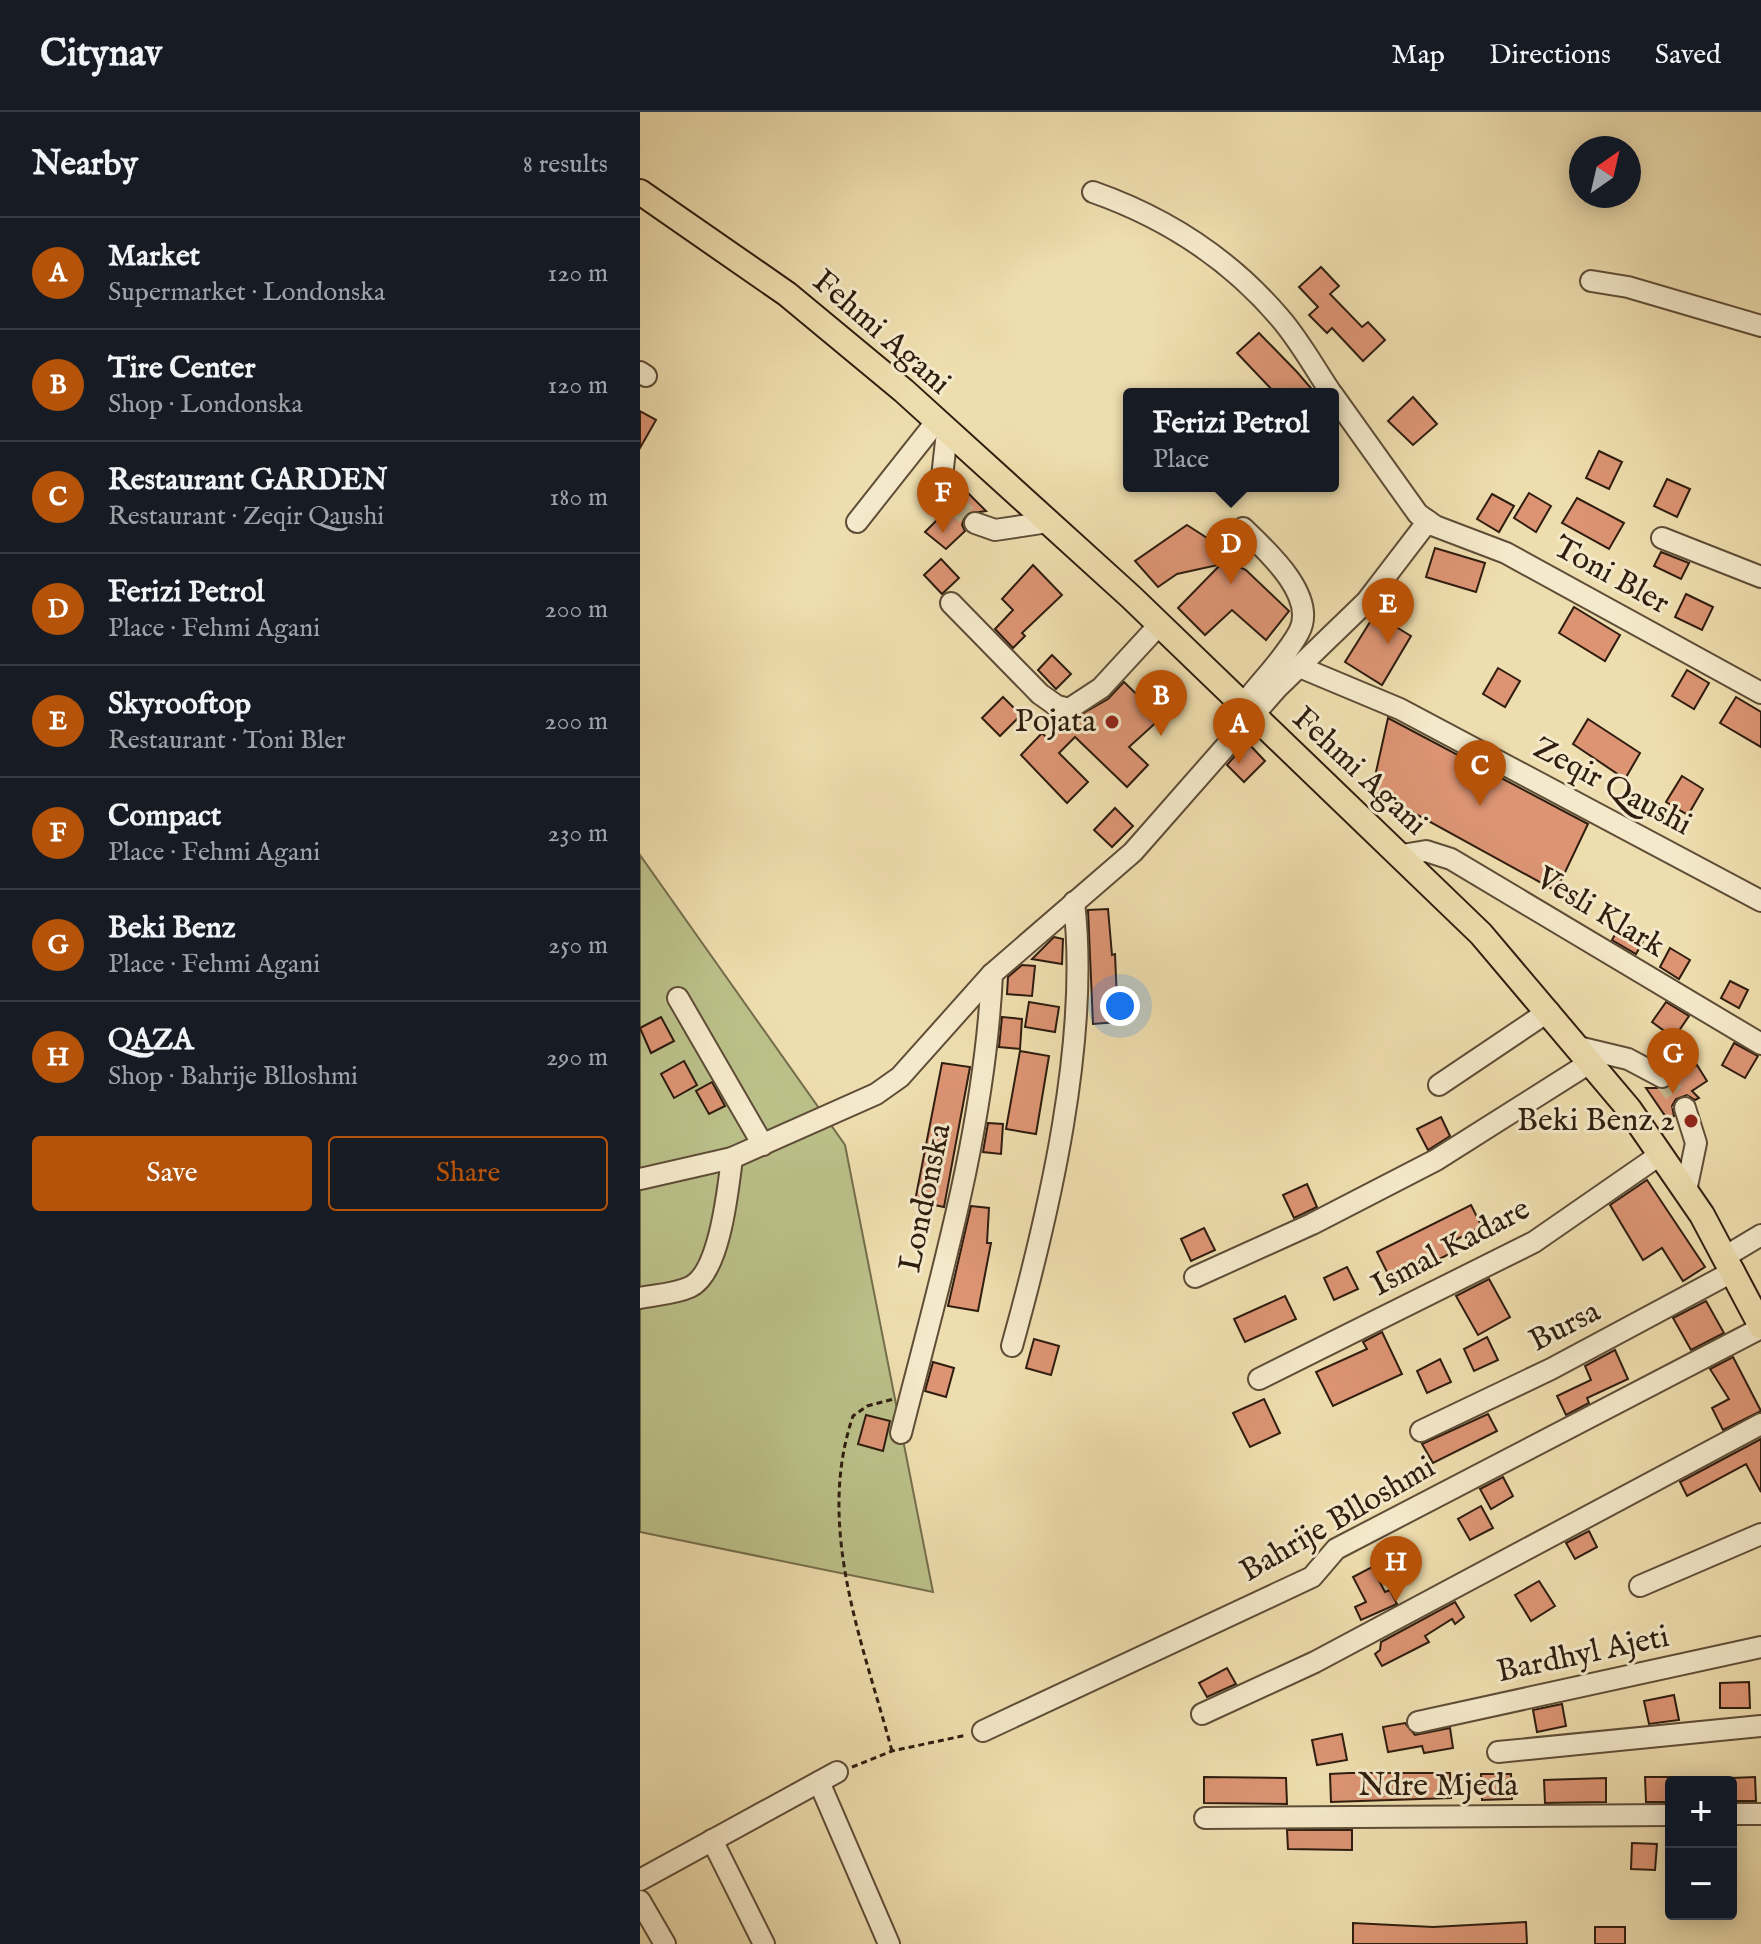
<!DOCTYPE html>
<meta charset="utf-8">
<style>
body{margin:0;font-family:"IM FELL English",serif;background:#20242c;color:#f1f3f6}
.controls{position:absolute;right:24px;bottom:24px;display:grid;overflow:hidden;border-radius:8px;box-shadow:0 4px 20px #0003}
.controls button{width:72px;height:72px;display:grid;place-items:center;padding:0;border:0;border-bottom:2px solid #363941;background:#171b24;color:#f1f3f6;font:40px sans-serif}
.compass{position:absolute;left:929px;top:24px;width:72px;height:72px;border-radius:50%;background:#171b24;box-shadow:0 4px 20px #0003;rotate:34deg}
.you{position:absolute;left:480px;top:894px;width:28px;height:28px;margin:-20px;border:6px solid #fff;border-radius:50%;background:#1a73e8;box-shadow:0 0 0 12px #1a73e833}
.badge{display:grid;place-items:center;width:52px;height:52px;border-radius:50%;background:#b45309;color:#fff;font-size:26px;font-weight:700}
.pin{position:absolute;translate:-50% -66px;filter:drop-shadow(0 2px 4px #0008)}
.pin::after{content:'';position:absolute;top:42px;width:28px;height:24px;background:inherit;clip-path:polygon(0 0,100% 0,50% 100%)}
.popup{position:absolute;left:483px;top:276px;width:216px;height:104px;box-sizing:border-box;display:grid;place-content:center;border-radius:8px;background:#171b24;filter:drop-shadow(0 2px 6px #0005);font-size:26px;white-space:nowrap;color:#9ea1a6}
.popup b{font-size:30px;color:#f1f3f6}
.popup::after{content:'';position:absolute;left:50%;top:100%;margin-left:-16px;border:16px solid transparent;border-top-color:#171b24}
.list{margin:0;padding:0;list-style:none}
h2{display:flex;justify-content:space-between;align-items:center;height:104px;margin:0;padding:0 32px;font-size:34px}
h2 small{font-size:26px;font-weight:400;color:#9ea1a6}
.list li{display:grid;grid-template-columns:52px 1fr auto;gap:24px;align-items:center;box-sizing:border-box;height:112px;padding:0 32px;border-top:2px solid #363941}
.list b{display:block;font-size:30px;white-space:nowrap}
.list p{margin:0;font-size:26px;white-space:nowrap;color:#9ea1a6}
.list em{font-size:26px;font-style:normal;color:#9ea1a6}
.actions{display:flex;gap:16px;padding:24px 32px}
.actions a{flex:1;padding:18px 0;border:2px solid #b45309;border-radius:8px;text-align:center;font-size:28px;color:#b45309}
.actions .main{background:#b45309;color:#fff}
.map{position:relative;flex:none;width:1121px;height:1832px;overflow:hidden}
header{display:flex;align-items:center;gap:48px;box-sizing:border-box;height:112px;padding:0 40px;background:#171b24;border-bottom:2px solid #363941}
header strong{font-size:38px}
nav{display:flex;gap:44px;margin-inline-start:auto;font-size:28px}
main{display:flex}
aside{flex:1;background:#171b24}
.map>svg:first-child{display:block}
</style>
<header>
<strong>Citynav</strong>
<nav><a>Map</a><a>Directions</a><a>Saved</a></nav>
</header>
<main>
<aside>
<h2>Nearby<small>8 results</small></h2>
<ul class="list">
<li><span class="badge">A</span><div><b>Market</b><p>Supermarket · Londonska</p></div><em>120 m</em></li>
<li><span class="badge">B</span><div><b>Tire Center</b><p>Shop · Londonska</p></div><em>120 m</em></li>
<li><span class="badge">C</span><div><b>Restaurant GARDEN</b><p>Restaurant · Zeqir Qaushi</p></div><em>180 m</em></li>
<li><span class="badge">D</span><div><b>Ferizi Petrol</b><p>Place · Fehmi Agani</p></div><em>200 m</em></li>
<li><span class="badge">E</span><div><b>Skyrooftop</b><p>Restaurant · Toni Bler</p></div><em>200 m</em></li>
<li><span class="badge">F</span><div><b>Compact</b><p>Place · Fehmi Agani</p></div><em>230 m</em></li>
<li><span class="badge">G</span><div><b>Beki Benz</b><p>Place · Fehmi Agani</p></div><em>250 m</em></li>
<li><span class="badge">H</span><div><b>QAZA</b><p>Shop · Bahrije Blloshmi</p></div><em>290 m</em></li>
</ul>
<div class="actions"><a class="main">Save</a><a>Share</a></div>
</aside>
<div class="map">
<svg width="1121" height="1832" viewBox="0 0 1121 1832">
<rect width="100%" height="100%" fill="#eeddae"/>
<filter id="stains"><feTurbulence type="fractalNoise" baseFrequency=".0025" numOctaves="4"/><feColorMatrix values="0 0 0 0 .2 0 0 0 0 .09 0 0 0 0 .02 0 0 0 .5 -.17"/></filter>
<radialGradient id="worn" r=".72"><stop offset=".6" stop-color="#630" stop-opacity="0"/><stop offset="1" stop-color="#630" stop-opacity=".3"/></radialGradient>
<path fill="#bbc089" stroke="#756e4c" stroke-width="2" d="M0 743 205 1033 293 1480 0 1420Z"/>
<g fill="#dc9473" stroke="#2f1d0f" stroke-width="2">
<path d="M681 155 699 174 690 182 722 215 728 210 745 228 723 249 692 216 687 221 669 203 678 195 659 175Z"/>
<path d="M619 221 657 260 676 282H636L597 241Z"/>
<path d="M773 285 797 312 773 333 748 309Z"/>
<path d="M0 299 16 308 0 336Z"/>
<path d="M959 339 982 350 969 377 946 366Z"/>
<path d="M1027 367 1050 377 1037 405 1014 394Z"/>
<path d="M327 380 346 399 326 402 322 413 325 419 306 437 285 420 305 400 316 401 322 397Z"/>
<path d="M889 381 911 394 896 420 874 406Z"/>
<path d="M852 382 874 394 859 420 837 407Z"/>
<path d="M937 386 984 411 969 437 922 411Z"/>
<path d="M547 413 584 437 578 453 537 462 518 475 495 449Z"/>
<path d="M795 436 845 451 836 480 786 465Z"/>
<path d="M1021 440 1049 451 1041 467 1014 454Z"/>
<path d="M301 447 319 466 302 482 284 463Z"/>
<path d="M585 448 606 458 649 499 626 528 592 498 565 523 538 496Z"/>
<path d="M393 453 422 483 382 521 385 524 373 536 355 517 373 498 362 487Z"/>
<path d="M1046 482 1073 495 1062 518 1035 505Z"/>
<path d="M934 495 980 523 965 549 919 521Z"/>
<path d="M735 502 771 524 742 573 705 550Z"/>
<path d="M412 543 431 562 416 577 398 558Z"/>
<path d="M858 556 880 569 865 595 843 582Z"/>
<path d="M1047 558 1069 571 1054 597 1032 584Z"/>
<path d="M484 570 521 606 489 635 508 653 487 675 435 625 419 641 448 670 427 691 381 643 402 621 409 628 428 610 468 587Z"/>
<path d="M363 585 381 603 360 624 342 606Z"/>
<path d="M1096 585 1121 600V635L1080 611Z"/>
<path d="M748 606 948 712 916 779 732 678Z"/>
<path d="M948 607 1000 641 985 667 933 632Z"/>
<path d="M607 630 625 649 604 670 587 653Z"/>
<path d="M1042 664 1063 677 1048 703 1026 690Z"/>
<path d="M475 696 493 714 472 735 454 718Z"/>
<path d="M468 797 472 843 475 842 478 910 453 912 448 798Z"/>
<path d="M981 811 1006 824 996 842 972 828Z"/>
<path d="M414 825 423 827 422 852 392 847Z"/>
<path d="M1030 836 1050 848 1039 867 1020 855Z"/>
<path d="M382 853 395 854 392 884 367 882 368 865Z"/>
<path d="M1090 869 1108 878 1099 896 1081 886Z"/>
<path d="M389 890 419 895 415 920 385 915Z"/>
<path d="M1026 890 1049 904 1034 926 1012 910Z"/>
<path d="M21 905 34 929 11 941 0 916Z"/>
<path d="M362 905 382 907 380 937 359 935Z"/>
<path d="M1094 931 1118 944 1105 966 1082 953Z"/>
<path d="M380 939 409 944 396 1022 366 1017Z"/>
<path d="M44 949 57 973 34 986 21 962Z"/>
<path d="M302 951 330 955 304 1095 275 1089Z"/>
<path d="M1057 953 1067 969 1052 979 1059 986 1055 988 1047 983 1036 987 1032 994 1034 1004 1028 1008 1006 976H1028L1034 970 1033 958 1037 956 1042 963Z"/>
<path d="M72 970 85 994 69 1002 56 979Z"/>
<path d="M801 1005 810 1024 788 1038 777 1017Z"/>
<path d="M348 1011 363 1012 361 1042 343 1040Z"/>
<path d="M1007 1068 1065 1155 1043 1169 1022 1136 1003 1148 970 1093Z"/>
<path d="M667 1072 677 1095 654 1106 643 1083Z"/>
<path d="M831 1093 842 1115 811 1130 815 1139 782 1156 778 1148 748 1162 737 1140Z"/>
<path d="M331 1094 349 1096 347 1131H351L338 1199 308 1194Z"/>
<path d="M564 1116 575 1138 551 1149 541 1127Z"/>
<path d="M707 1155 718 1177 694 1188 684 1166Z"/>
<path d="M849 1167 870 1205 838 1223 816 1184Z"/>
<path d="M645 1184 656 1207 605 1230 594 1207Z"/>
<path d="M1066 1189 1084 1221 1051 1238 1033 1206Z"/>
<path d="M742 1220 762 1262 693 1294 676 1260 727 1237 723 1230Z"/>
<path d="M847 1225 858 1248 834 1259 824 1237Z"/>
<path d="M394 1227 419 1234 411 1263 386 1256Z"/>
<path d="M975 1238 988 1267 947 1286 949 1291 926 1303 917 1284 951 1268 945 1254Z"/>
<path d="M1093 1245 1121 1299 1083 1318 1072 1296 1089 1287 1070 1257Z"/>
<path d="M800 1247 811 1270 787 1281 777 1259Z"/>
<path d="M293 1250 314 1256 306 1285 285 1279Z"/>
<path d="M624 1287 640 1321 610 1335 593 1301Z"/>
<path d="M848 1302 857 1319 793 1351 782 1332Z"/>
<path d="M226 1303 250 1309 243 1339 218 1332Z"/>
<path d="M1121 1327V1380L1106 1352 1047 1384 1040 1370Z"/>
<path d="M863 1365 873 1384 851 1397 840 1377Z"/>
<path d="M841 1394 853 1416 830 1428 818 1407Z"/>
<path d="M949 1419 957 1435 935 1447 926 1431Z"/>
<path d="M732 1455 745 1480 750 1478 757 1492 721 1508 715 1495 726 1490 713 1465Z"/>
<path d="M899 1469 915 1494 891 1509 875 1483Z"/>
<path d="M815 1490 824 1505 815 1512 812 1507 785 1524 789 1530 742 1554 735 1542 740 1538 741 1530Z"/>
<path d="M587 1556 596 1572 567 1585 559 1571Z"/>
<path d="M1109 1570 1110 1596H1080V1571Z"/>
<path d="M1034 1583 1039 1608 1009 1612 1004 1589Z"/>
<path d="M922 1592 926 1614 897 1620 893 1598Z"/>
<path d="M765 1611 775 1623 810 1616 813 1636 784 1641 782 1634 748 1640 743 1615Z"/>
<path d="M702 1622 707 1648 677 1653 672 1628Z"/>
<path d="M709 1661H810L811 1686 691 1690 690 1662Z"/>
<path d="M841 1662H871L872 1687 842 1688Z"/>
<path d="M564 1665 646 1666 647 1692 564 1691Z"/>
<path d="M1005 1665H1031V1690H1006Z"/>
<path d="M1115 1665 1116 1689H1091V1666Z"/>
<path d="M966 1666V1690L905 1691 904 1668Z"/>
<path d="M647 1718H712V1738L648 1737Z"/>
<path d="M992 1731 1017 1732 1015 1758 991 1757Z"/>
<path d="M886 1810 887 1832H713V1811L793 1815Z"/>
<rect x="955" y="1815" width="30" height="17"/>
</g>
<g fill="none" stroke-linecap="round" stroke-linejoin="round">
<g stroke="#c8b78e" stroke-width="20" stroke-dasharray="20 10" stroke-linecap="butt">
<path d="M312 389 335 411"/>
<path d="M1022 965 1045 996"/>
</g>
<g stroke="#5f4d37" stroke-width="24">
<g id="minor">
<path d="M453 80C527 106 589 146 640 206 660 229 675 257 692 282"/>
<path d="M951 169 988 175 1121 214"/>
<path d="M0 260 6 264"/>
<path d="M693 283 778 402 795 414 866 441 1121 581"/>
<path d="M307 320 302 365 312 389"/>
<path d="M217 410 296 310"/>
<path d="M335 411 355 418 408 410"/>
<path d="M1022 426 1121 465"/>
<path d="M311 491 400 582 417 594 429 597 461 576 518 514"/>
<path d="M662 556 760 597 1121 789"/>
<path d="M602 594C620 570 645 546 659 520 678 484 626 438 603 416"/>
<path d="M762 743 786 739 811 747 1121 932"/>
<path d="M38 886 123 1033"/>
<path d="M938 935 988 947 1022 965"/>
<path d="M799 973 909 899"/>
<path d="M1045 996 1056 1031 1046 1079"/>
<path d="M0 1067 92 1046 236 982 260 965 352 862"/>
<path d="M1086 1144 1121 1123"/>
<path d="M555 1165 672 1112 796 1048 951 950"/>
<path d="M0 1186C15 1183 35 1182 50 1175 80 1161 88 1077 92 1046"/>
<path d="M372 1234C409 1101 450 927 434 790"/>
<path d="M619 1267 894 1130 1021 1042"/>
<path d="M781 1319 911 1257 1094 1159"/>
<path d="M261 1321C299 1171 345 1018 352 862L493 740 638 575 726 490 788 409"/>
<path d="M1000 1474 1121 1422"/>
<path d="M562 1602 675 1550 1121 1312"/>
<path d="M778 1610 1121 1535"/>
<path d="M343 1619 672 1465 696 1437 1121 1216"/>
<path d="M858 1640 1121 1614"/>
<path d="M179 1670 249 1832"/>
<path d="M1091 1702H1121"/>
<path d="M565 1706 1031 1703"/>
<path d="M72 1728 124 1832"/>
<path d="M0 1768 197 1660"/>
<path d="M0 1789 25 1832"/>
</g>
</g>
<g stroke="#2f1d0f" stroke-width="28">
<path id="major" d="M0 80 147 182 264 279 491 485 841 822 989 997 1062 1103 1121 1214"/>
</g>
<g stroke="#2f1d0f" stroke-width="3" stroke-dasharray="6 4" stroke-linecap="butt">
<path d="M252 1639C223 1531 175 1415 213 1304L227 1294 254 1287"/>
<path d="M212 1655 252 1639 327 1623"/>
</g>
<use href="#minor" stroke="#f4e9ca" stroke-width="20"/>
<use href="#major" stroke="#eeddae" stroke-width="24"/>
</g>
<g fill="#8f2418" stroke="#f4e9ca" stroke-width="3">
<circle cx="472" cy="610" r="8"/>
<circle cx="1051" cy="1009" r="8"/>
</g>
<g text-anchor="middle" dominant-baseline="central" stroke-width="6" stroke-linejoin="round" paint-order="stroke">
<g font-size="32" fill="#2f1d0f" stroke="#f4e9ca">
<text transform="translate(241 221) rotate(41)">Fehmi Agani</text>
<text transform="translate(971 464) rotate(29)">Toni Bler</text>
<text transform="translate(719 660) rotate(43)">Fehmi Agani</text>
<text transform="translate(972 675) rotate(28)">Zeqir Qaushi</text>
<text transform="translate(960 801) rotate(31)">Vesli Klark</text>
<text transform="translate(286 1086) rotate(-78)">Londonska</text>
<text transform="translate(811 1136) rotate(-28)">Ismal Kadare</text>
<text transform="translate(925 1215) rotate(-27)">Bursa</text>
<text transform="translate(698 1408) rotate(-30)">Bahrije Blloshmi</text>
<text transform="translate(943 1543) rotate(-12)">Bardhyl Ajeti</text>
<text x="798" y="1674">Ndre Mjeda</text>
</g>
<g font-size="32" fill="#2f1d0f" stroke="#f4e9ca" text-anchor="end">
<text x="456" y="610">Pojata</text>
<text x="1035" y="1009">Beki Benz 2</text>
</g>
</g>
<rect width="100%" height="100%" filter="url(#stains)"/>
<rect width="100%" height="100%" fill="url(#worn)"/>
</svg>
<div class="controls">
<button>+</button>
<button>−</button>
</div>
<svg class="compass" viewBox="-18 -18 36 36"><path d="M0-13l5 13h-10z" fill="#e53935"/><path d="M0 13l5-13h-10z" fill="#9ea1a6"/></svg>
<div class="you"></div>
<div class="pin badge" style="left:599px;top:652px">A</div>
<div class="pin badge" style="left:521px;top:624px">B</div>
<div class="pin badge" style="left:840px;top:694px">C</div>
<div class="pin badge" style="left:591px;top:472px">D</div>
<div class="popup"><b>Ferizi Petrol</b>Place</div>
<div class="pin badge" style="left:748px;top:532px">E</div>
<div class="pin badge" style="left:303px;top:421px">F</div>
<div class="pin badge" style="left:1033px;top:982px">G</div>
<div class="pin badge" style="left:756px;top:1490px">H</div>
</div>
</main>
